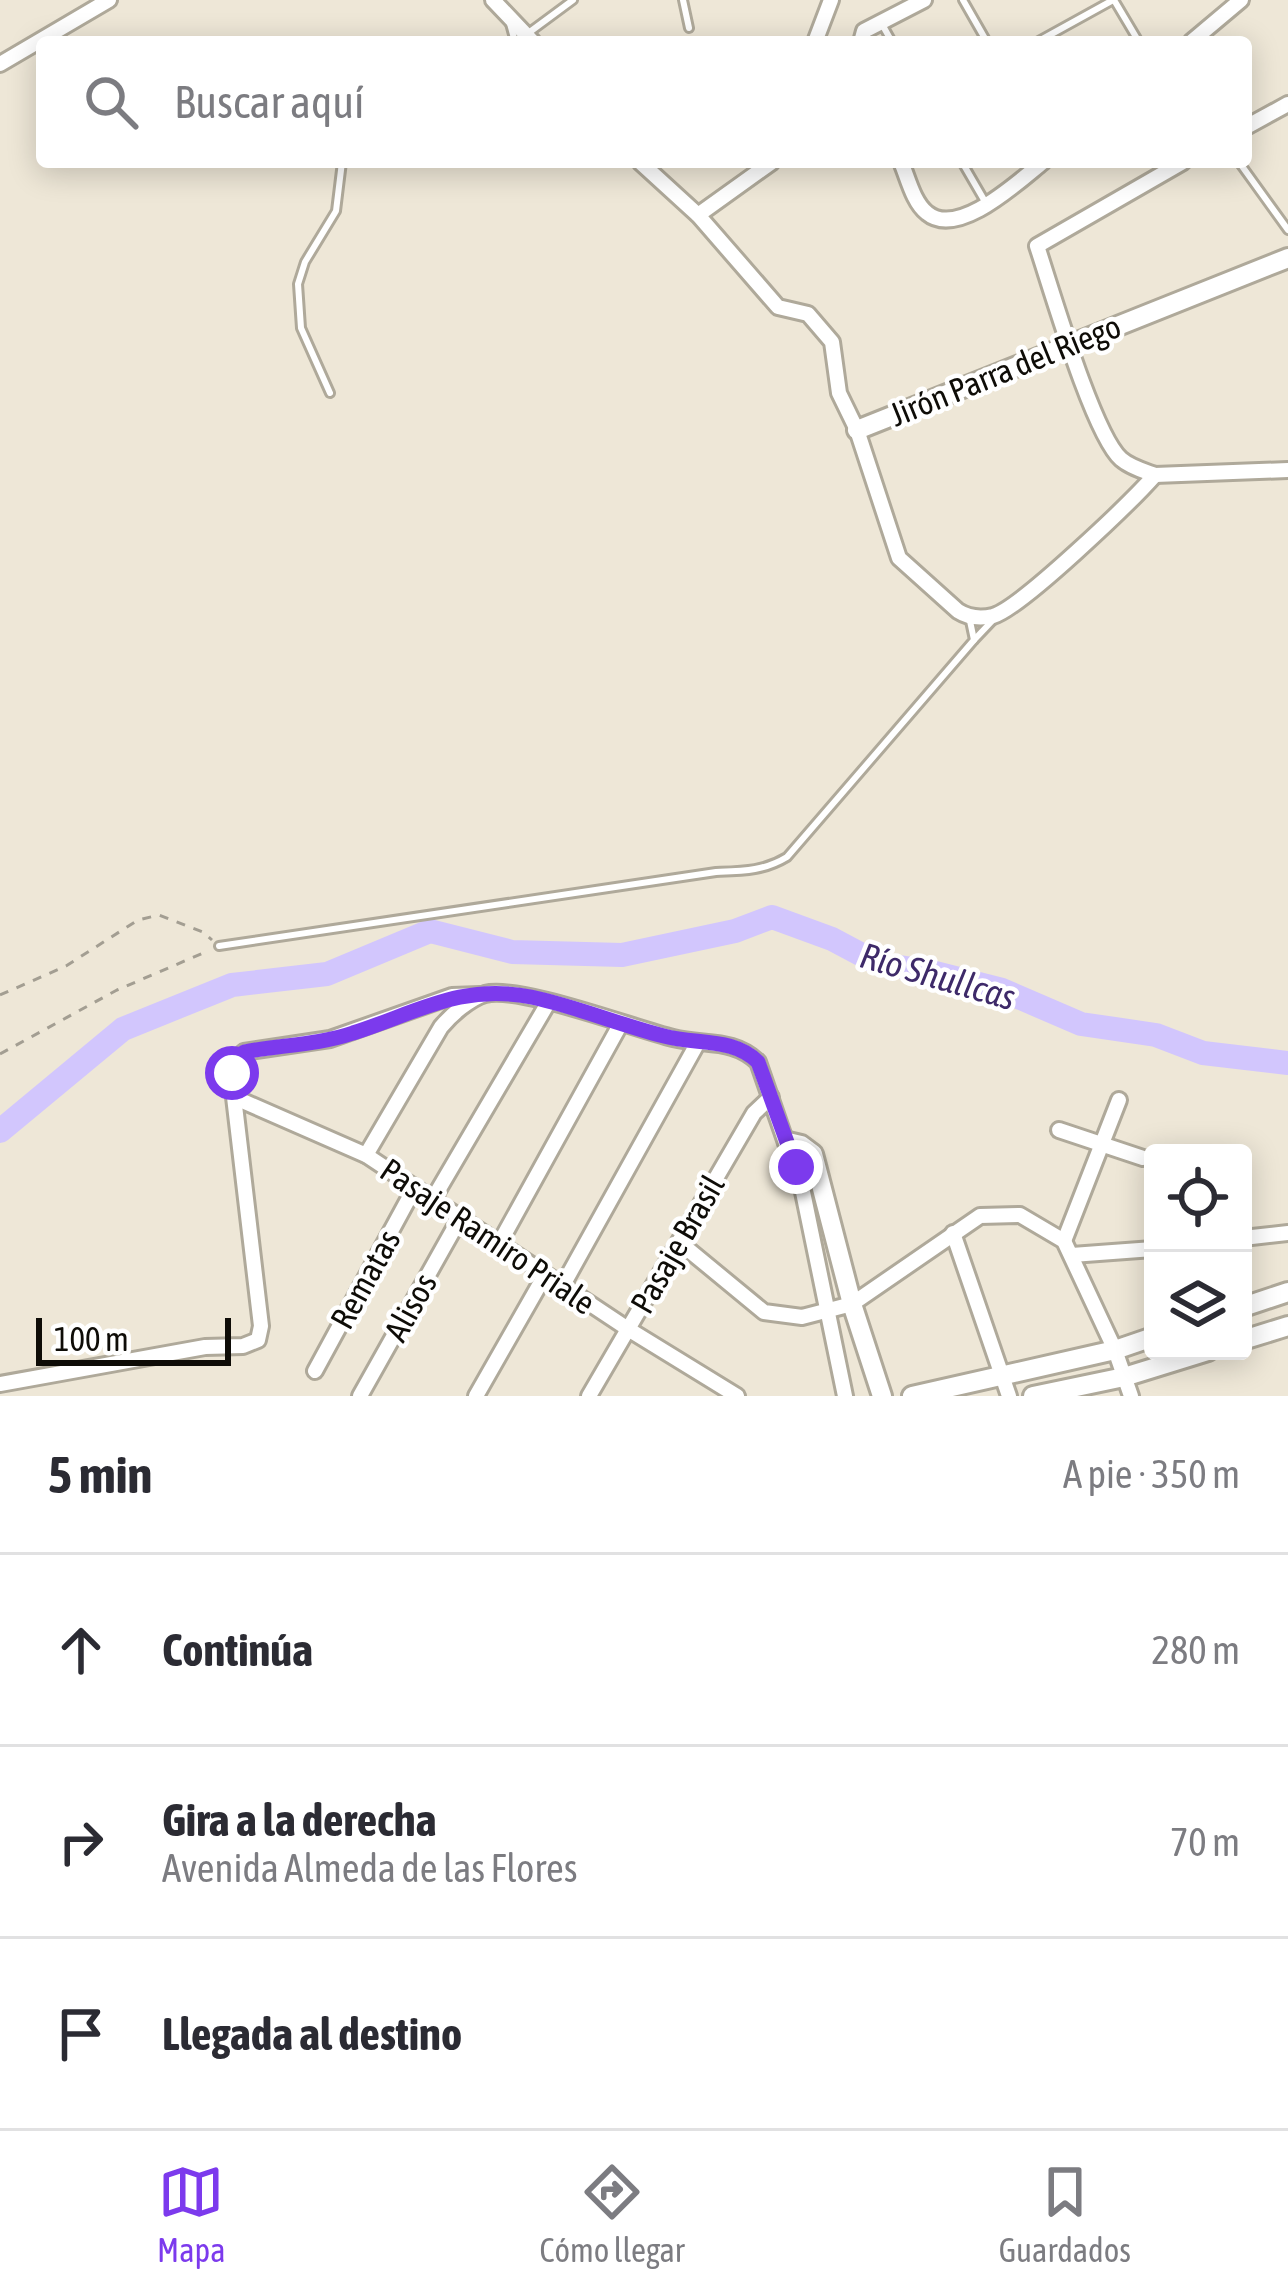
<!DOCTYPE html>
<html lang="es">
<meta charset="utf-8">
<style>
body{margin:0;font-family:"Asap Condensed",sans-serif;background:#f7f7f7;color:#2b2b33}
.controls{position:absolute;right:36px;bottom:36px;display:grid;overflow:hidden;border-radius:12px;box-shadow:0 6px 30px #0003}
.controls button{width:108px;height:108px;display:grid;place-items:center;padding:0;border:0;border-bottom:3px solid #e1e1e2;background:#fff;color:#2b2b33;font:60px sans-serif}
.scale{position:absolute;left:36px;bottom:30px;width:195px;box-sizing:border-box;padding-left:12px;border:6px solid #0e0c07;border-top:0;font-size:33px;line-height:42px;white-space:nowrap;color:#0e0c07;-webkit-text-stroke:9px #fff;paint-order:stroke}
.stop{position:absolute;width:36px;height:36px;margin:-27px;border:9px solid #7c3aed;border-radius:50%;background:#fff}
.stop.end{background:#7c3aed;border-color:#fff;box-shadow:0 3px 12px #0008}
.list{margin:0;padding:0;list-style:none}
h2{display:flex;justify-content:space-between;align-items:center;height:156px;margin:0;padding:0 48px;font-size:51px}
h2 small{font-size:39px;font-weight:400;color:#7c7c81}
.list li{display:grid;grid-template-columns:78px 1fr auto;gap:36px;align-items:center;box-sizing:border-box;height:192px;padding:0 48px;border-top:3px solid #e1e1e2}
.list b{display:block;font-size:45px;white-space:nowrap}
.list p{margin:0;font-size:39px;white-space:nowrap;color:#7c7c81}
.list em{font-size:39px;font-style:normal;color:#7c7c81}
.icon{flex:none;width:66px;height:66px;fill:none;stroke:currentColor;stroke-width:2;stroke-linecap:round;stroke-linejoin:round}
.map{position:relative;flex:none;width:1288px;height:1396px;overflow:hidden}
.search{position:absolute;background:#fff;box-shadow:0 6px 30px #0003;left:36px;right:36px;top:36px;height:132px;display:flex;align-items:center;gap:30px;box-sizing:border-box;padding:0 42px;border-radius:12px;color:#7c7c81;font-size:45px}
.sheet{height:732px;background:#fff}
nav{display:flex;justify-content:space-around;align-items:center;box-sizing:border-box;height:168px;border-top:3px solid #e1e1e2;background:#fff;font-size:33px;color:#7c7c81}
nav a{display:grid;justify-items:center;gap:6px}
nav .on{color:#7c3aed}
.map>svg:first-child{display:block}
</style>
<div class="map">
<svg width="1288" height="1396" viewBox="0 0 1288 1396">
<rect width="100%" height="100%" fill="#eee7d7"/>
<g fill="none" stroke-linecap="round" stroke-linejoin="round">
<path stroke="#d2c6fd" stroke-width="24" d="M0 1131 123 1029 232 985 327 974 430 931 512 952 622 955 735 931 772 917 832 939 879 964 927 971 1002 990 1081 1024 1156 1035 1203 1053 1288 1063"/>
<g stroke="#afa99a" stroke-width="12">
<g id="lane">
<path d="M683 0 689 28"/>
<path d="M963 0 987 42"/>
<path d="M1114 0 1139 42"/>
<path d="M509 20 515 42"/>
<path d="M883 26 892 42"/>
<path d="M527 34 573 0"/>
<path d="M1037 42 1113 0"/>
<path d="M962 162 987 205"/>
<path d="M1239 162 1288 230"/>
<path d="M330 393 301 328 298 284 305 262 336 211 342 162"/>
<path d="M974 640 992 621"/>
<path d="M219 946 716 872C743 871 764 871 787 857L974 640 970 621"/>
</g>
</g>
<g stroke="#afa99a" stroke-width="20">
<g id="street">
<path d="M493 0 533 42"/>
<path d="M815 42 831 0"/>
<path d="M861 42 864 31 924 0"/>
<path d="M1191 42 1241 0"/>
<path d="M0 64 109 0"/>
<path d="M1246 127 1288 104"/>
<path d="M640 162 698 215 778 307 808 314 832 342 839 393 857 430 899 558 958 611C969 618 980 619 993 616 1021 608 1132 501 1155 475"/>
<path d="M901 162C908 178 913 202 927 213 958 239 1019 181 1043 162"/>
<path d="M1183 162 1037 246C1051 288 1093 434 1121 459 1130 467 1144 471 1155 475L1288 470"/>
<path d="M698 215 772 162"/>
<path d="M238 1099 366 1155 628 1329 737 1396"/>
<path d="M1059 1130 1143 1158"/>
<path d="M366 1155 441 1027C451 1015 469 999 485 994 519 985 633 1028 673 1038 705 1046 733 1038 758 1062L803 1192 845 1396"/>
<path d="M433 1199 548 1003"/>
<path d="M953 1233 1009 1396"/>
<path d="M1243 1238 1288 1233"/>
<path d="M1064 1241 1119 1100"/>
<path d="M679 1242 764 1312 802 1317 852 1304 980 1216 1020 1215 1064 1241 1115 1350 1131 1396"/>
<path d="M499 1244 620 1025"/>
<path d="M1072 1255 1153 1249"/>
<path d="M563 1285 697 1044"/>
<path d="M315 1371 415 1187"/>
<path d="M0 1384 205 1347 243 1346 258 1340 261 1326 232 1080 235 1061 244 1052 330 1039 452 996 480 995"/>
<path d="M360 1396 460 1218"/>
<path d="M476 1396 545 1275"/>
<path d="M589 1396 754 1113 771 1097"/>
</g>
</g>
<g stroke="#afa99a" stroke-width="24">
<g id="secondary">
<path d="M857 430 1288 258"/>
<path d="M788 1142 801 1145 813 1154 852 1304 882 1396"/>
<path d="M1243 1307 1288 1292"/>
<path d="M1243 1340 1288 1326"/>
<path d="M912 1396 1115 1350 1153 1337"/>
<path d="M1033 1396 1124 1377 1208 1351"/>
</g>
</g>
<g stroke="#a39e92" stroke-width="3" stroke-dasharray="9 9" stroke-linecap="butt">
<path d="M0 995 66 966 138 920 159 915 203 932 212 940"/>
<path d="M0 1054 117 990 208 951"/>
</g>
<use href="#lane" stroke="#fff" stroke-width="6"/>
<use href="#street" stroke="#fff" stroke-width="14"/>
<use href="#secondary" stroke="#fff" stroke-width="18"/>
</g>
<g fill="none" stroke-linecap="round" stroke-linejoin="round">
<path stroke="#7c3aed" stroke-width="15" d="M232 1073 235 1060 244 1052C280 1045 318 1045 353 1033 416 1013 461 983 531 997 575 1006 620 1025 664 1036 697 1045 733 1037 758 1062L796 1167"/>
</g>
<g text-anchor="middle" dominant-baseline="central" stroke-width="9" stroke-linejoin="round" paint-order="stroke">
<g font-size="33" fill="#0e0c07" stroke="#fff">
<text transform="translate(1005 370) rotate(-22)">Jirón Parra del Riego</text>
<text transform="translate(488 1236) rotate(34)">Pasaje Ramiro Priale</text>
<text transform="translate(677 1244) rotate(-60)">Pasaje Brasil</text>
<text transform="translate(365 1279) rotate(-61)">Rematas</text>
<text transform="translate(410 1307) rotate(-61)">Alisos</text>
</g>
<g font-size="36" font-style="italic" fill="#3e2a69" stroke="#fff">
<text transform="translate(938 976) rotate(16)">Río Shullcas</text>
</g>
</g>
</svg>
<div class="controls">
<button><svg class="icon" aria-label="locate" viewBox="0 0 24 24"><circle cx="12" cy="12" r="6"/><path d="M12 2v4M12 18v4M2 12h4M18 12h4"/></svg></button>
<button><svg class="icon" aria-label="layers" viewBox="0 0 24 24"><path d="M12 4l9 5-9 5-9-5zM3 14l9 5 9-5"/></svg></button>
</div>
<div class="scale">100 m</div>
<div class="stop" style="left:232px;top:1073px"></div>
<div class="stop end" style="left:796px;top:1167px"></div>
<div class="search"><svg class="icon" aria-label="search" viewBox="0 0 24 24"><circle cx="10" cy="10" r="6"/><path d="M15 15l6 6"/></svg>Buscar aquí</div>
</div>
<section class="sheet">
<h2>5 min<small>A pie · 350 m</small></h2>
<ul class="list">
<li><svg class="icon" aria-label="ahead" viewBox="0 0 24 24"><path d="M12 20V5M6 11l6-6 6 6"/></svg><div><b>Continúa</b></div><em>280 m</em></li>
<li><svg class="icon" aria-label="right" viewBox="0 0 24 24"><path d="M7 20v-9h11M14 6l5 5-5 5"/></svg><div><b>Gira a la derecha</b><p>Avenida Almeda de las Flores</p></div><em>70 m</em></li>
<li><svg class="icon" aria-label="arrive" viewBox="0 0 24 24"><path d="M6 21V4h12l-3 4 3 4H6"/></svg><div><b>Llegada al destino</b></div></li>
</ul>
</section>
<nav>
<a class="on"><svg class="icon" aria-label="map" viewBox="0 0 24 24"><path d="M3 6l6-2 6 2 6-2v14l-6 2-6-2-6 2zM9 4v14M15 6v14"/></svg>Mapa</a>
<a><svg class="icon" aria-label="directions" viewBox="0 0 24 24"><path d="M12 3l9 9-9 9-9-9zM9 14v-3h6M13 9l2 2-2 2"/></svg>Cómo llegar</a>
<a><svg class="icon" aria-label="saved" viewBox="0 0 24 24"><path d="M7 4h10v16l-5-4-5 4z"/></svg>Guardados</a>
</nav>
